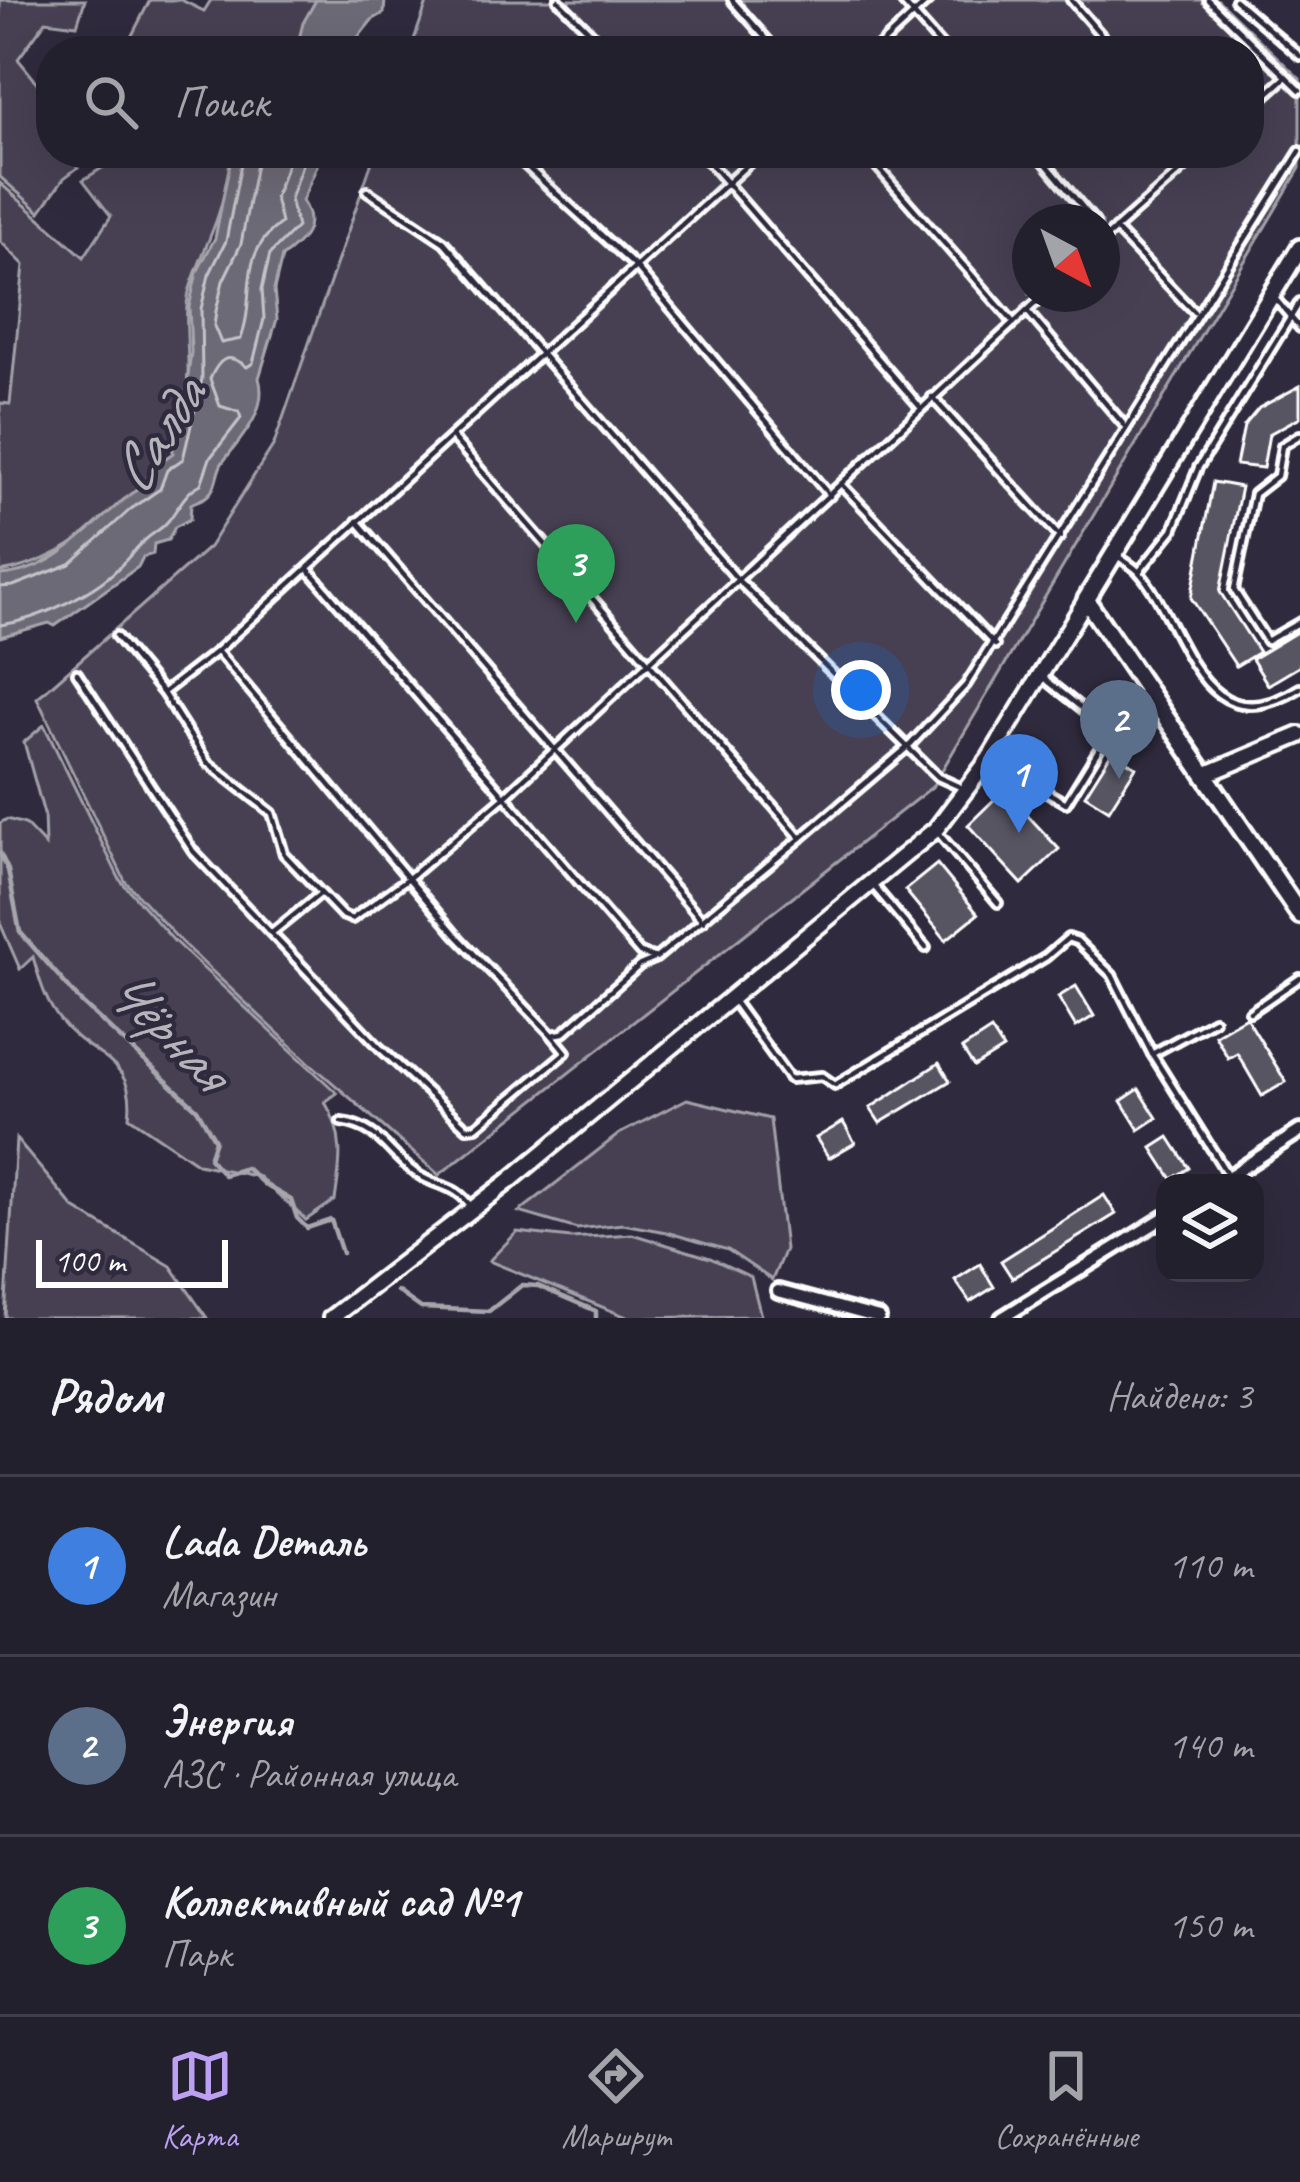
<!DOCTYPE html>
<html lang="ru">
<meta charset="utf-8">
<style>
body{margin:0;font-family:Caveat,sans-serif;background:#2f2d3a;color:#f1f3f6}
.controls{position:absolute;right:36px;bottom:36px;display:grid;overflow:hidden;border-radius:24px;box-shadow:0 12px 48px #0002}
.controls button{width:108px;height:108px;display:grid;place-items:center;padding:0;border:0;border-bottom:3px solid #403e4a;background:#23202e;color:#f1f3f6;font:60px sans-serif}
.compass{position:absolute;left:1012px;top:204px;width:108px;height:108px;border-radius:50%;background:#23202e;box-shadow:0 12px 48px #0002;rotate:139deg}
.scale{position:absolute;left:36px;bottom:30px;width:192px;box-sizing:border-box;padding-left:12px;border:6px solid #fff;border-top:0;font-size:33px;line-height:42px;white-space:nowrap;color:#fff;-webkit-text-stroke:9px #2f2a3d;paint-order:stroke}
.you{position:absolute;left:861px;top:690px;width:42px;height:42px;margin:-30px;border:9px solid #fff;border-radius:50%;background:#1a73e8;box-shadow:0 0 0 18px #1a73e833}
.badge{display:grid;place-items:center;width:78px;height:78px;border-radius:50%;background:#bca0f2;color:#fff;font-size:39px;font-weight:700}
.pin{position:absolute;translate:-50% -99px;filter:drop-shadow(0 3px 6px #0008)}
.pin::after{content:'';position:absolute;top:63px;width:42px;height:36px;background:inherit;clip-path:polygon(0 0,100% 0,50% 100%)}
.list{margin:0;padding:0;list-style:none}
h2{display:flex;justify-content:space-between;align-items:center;height:156px;margin:0;padding:0 48px;font-size:51px}
h2 small{font-size:39px;font-weight:400;color:#a3a3aa}
.list li{display:grid;grid-template-columns:78px 1fr auto;gap:36px;align-items:center;box-sizing:border-box;height:180px;padding:0 48px;border-top:3px solid #403e4a}
.list b{display:block;font-size:45px;white-space:nowrap}
.list p{margin:0;font-size:39px;white-space:nowrap;color:#a3a3aa}
.list em{font-size:39px;font-style:normal;color:#a3a3aa}
.icon{flex:none;width:66px;height:66px;fill:none;stroke:currentColor;stroke-width:2;stroke-linecap:round;stroke-linejoin:round}
.map{position:relative;flex:none;width:1300px;height:1318px;overflow:hidden}
.search{position:absolute;background:#23202e;box-shadow:0 12px 48px #0002;left:36px;right:36px;top:36px;height:132px;display:flex;align-items:center;gap:30px;box-sizing:border-box;padding:0 42px;border-radius:48px;color:#a3a3aa;font-size:45px}
.sheet{height:696px;background:#23202e}
nav{display:flex;justify-content:space-around;align-items:center;box-sizing:border-box;height:168px;border-top:3px solid #403e4a;background:#23202e;font-size:33px;color:#a3a3aa}
nav a{display:grid;justify-items:center;gap:6px}
nav .on{color:#bca0f2}
.map>svg:first-child{display:block}
</style>
<div class="map">
<svg width="1300" height="1318" viewBox="0 0 1300 1318">
<rect width="100%" height="100%" fill="#2f2a3d"/>
<filter id="ink" filterUnits="userSpaceOnUse"><feTurbulence type="fractalNoise" baseFrequency=".00833" numOctaves="2"/><feDisplacementMap in="SourceGraphic" scale="24" xChannelSelector="R" yChannelSelector="G"/><feConvolveMatrix kernelMatrix="1 2 1 2 8 2 1 2 1" color-interpolation-filters="sRGB"/></filter>
<g filter="url(#ink)">
<g fill="#464152" stroke="#a2a0a8" stroke-width="3" fill-rule="evenodd">
<path d="M0 0H85L77 25 46 21 18 59C52 100 51 100 51 153H97L64 178 40 212 0 177Z"/>
<path d="M150 0H181L204 11 211 0H317L298 51H124Z"/>
<path d="M428 0H1218L1300 79V168L932 787 439 1175 312 1065 181 942 125 881 37 698 209 547 274 444 375 153H1249V51H410ZM1030 222H1102V294H1030Z"/>
<path d="M126 153H234C228 176 224 201 215 224 207 246 196 269 189 292 182 320 193 367 185 402 169 479 77 561 0 572V403L10 404 24 265 0 241V183L84 257 111 216 83 180Z"/>
<path d="M44 725 120 880 174 941 337 1093 325 1102C345 1135 341 1163 335 1200L306 1220 259 1177 198 1164 129 1117C137 1057 89 1059 60 1020 45 1001 40 981 33 957L20 969 0 923V823L7 819 25 824 45 845 44 814 24 742Z"/>
<path d="M687 1099 770 1119 785 1249 772 1280 728 1250 666 1232 623 1224 577 1229 519 1212 619 1134Z"/>
<path d="M16 1139 74 1208 171 1266 207 1318H5Z"/>
<path d="M517 1232 571 1238 632 1234 710 1258 751 1277 761 1316 629 1318 489 1261Z"/>
</g>
<g fill="#6d6a77" stroke="#a7a6ad" stroke-width="3">
<path d="M316 0H385L384 13 372 20 347 51H296L303 23Z"/>
<path d="M232 153H318L317 166 302 201C319 227 302 242 282 257L274 290 277 319 259 378C269 411 240 439 223 462 216 471 218 488 207 496 202 500 196 501 191 504L190 519 175 527 168 540 154 544 153 554 143 557 138 567 55 626 49 623 0 637V575C66 571 99 510 152 480L156 465 173 453 172 437 179 427 184 408 191 352 189 307 197 272 215 238Z"/>
</g>
<g fill="none" stroke-linecap="round" stroke-linejoin="round">
<g stroke="#c5c3c9" stroke-width="3">
<path d="M258 153 241 244 223 281 216 311 214 326 221 343 241 339C257 294 236 256 281 223L275 198 291 153"/>
<path d="M0 587 13 586 70 564 131 509 160 489 167 470 183 459 202 379 201 309 209 275 226 241 243 153"/>
<path d="M0 625C38 620 98 592 124 562 136 549 143 540 157 531 176 519 179 495 201 484L210 458 241 418 239 412 220 406 210 379C219 359 227 351 247 367L253 363 264 319 262 289 270 254 297 227 290 199 306 153"/>
</g>
<g stroke="#a7a6ad" stroke-width="4.5">
<path d="M0 853 8 870 20 932 82 1003 197 1109 215 1140 209 1158 224 1175 246 1168 265 1185 291 1200 297 1218 307 1228 331 1220 342 1253"/>
<path d="M397 1291 421 1308 489 1311 522 1285 538 1286 596 1311V1318"/>
</g>
</g>
<g fill="#595564" stroke="#fff" stroke-width="3">
<path d="M1300 386V417L1269 434 1263 468 1236 465 1244 426 1259 408Z"/>
<path d="M1213 482 1241 487 1220 592 1259 652 1236 666 1191 598Z"/>
<path d="M1300 630V666L1268 685 1252 659Z"/>
<path d="M1112 752 1136 767 1109 810 1085 795Z"/>
<path d="M1004 790 1059 849 1022 884 968 825Z"/>
<path d="M937 864 978 914 946 940 905 890Z"/>
<path d="M1076 986 1094 1016 1076 1027 1058 997Z"/>
<path d="M1246 1017 1286 1082 1262 1096 1237 1053 1228 1058 1215 1035Z"/>
<path d="M991 1030 1003 1049 974 1067 962 1049Z"/>
<path d="M939 1063 950 1081 880 1123 870 1108Z"/>
<path d="M1139 1089 1157 1118 1139 1130 1121 1101Z"/>
<path d="M843 1122 855 1143 829 1158 816 1138Z"/>
<path d="M1169 1137 1189 1168 1172 1179 1152 1148Z"/>
<path d="M1104 1195 1116 1214 1012 1278 1001 1261Z"/>
<path d="M980 1264 994 1287 970 1302 955 1280Z"/>
</g>
<g fill="none" stroke-linecap="round" stroke-linejoin="round">
<g stroke="#fff" stroke-width="14">
<g id="service">
<path d="M558 0 609 51"/>
<path d="M732 0 777 51"/>
<path d="M901 0 946 51"/>
<path d="M1071 0 1115 51"/>
<path d="M1208 0 1300 90"/>
<path d="M1235 0 1300 56"/>
<path d="M874 51 929 0"/>
<path d="M1249 110 1286 77"/>
<path d="M512 153 635 266 830 496"/>
<path d="M701 153 920 407"/>
<path d="M865 153 1014 323"/>
<path d="M1037 153 1095 222"/>
<path d="M367 191 444 242 739 581 938 777 960 787"/>
<path d="M1115 229 1194 312"/>
<path d="M1102 241 1201 153"/>
<path d="M1273 296 1300 328"/>
<path d="M1027 311 1124 425"/>
<path d="M932 397 1060 537"/>
<path d="M1300 435 1282 446 1277 476 1254 494 1234 590 1267 641 1300 622"/>
<path d="M452 437 801 838 909 746 966 685 1300 151"/>
<path d="M842 485 995 645"/>
<path d="M357 521 703 921"/>
<path d="M1115 554C1122 560 1132 565 1138 571 1185 623 1199 751 1300 688"/>
<path d="M308 569 640 953 656 958 801 838"/>
<path d="M1139 572 1173 530 1198 468 1300 302"/>
<path d="M116 636 163 693 207 762 272 813 284 854 342 915 352 919 410 877 503 798 1045 294"/>
<path d="M217 651 456 935 552 1035 563 1033 640 965 652 960"/>
<path d="M77 673 193 851 380 1048 467 1128 476 1127 566 1052 552 1035"/>
<path d="M164 692 217 651 760 153"/>
<path d="M994 762 1066 803 1110 731 1044 678"/>
<path d="M939 834 998 903"/>
<path d="M872 884 926 948"/>
<path d="M273 932 320 894"/>
<path d="M732 999 790 1079 822 1076 835 1085 1046 957 1068 938 1077 941 1112 975 1152 1054 1229 1177"/>
<path d="M1250 1012 1300 978"/>
<path d="M1152 1054 1214 1020"/>
<path d="M341 1122C381 1127 387 1154 417 1174 440 1189 455 1183 472 1208"/>
</g>
</g>
<g stroke="#fff" stroke-width="20">
<g id="minor">
<path d="M1219 1183 1300 1131"/>
<path d="M778 1291 879 1318"/>
<path d="M1002 1318 1165 1217"/>
</g>
</g>
<g stroke="#fff" stroke-width="22">
<g id="tertiary">
<path d="M1207 774 1300 735"/>
<path d="M331 1318 509 1181 936 829 989 759 1086 600"/>
</g>
</g>
<g stroke="#fff" stroke-width="24">
<path id="secondary" d="M1300 248 1086 600 1300 915"/>
</g>
<use href="#service" stroke="#2f2a3d" stroke-width="4.5"/>
<use href="#minor" stroke="#2f2a3d" stroke-width="10"/>
<use href="#tertiary" stroke="#2f2a3d" stroke-width="14"/>
<use href="#secondary" stroke="#2f2a3d" stroke-width="15"/>
</g>
</g>
<g text-anchor="middle" dominant-baseline="central" stroke-width="9" stroke-linejoin="round" paint-order="stroke">
<g font-size="60" font-style="italic" fill="#b6b4bb" stroke="#2f2a3d">
<text transform="translate(157 435) rotate(-57)">Салда</text>
<text transform="translate(168 1028) rotate(45)">Чёрная</text>
</g>
</g>
</svg>
<div class="controls">
<button><svg class="icon" aria-label="layers" viewBox="0 0 24 24"><path d="M12 4l9 5-9 5-9-5zM3 14l9 5 9-5"/></svg></button>
</div>
<svg class="compass" viewBox="-18 -18 36 36"><path d="M0-13l5 13h-10z" fill="#e53935"/><path d="M0 13l5-13h-10z" fill="#a3a3aa"/></svg>
<div class="scale">100 m</div>
<div class="you"></div>
<div class="pin badge" style="left:1019px;top:833px;background:#3f7fe0">1</div>
<div class="pin badge" style="left:1119px;top:779px;background:#5c6f8a">2</div>
<div class="pin badge" style="left:576px;top:623px;background:#2e9e5b">3</div>
<div class="search"><svg class="icon" aria-label="search" viewBox="0 0 24 24"><circle cx="10" cy="10" r="6"/><path d="M15 15l6 6"/></svg>Поиск</div>
</div>
<section class="sheet">
<h2>Рядом<small>Найдено: 3</small></h2>
<ul class="list">
<li><span class="badge" style="background:#3f7fe0">1</span><div><b>Lada Dеталь</b><p>Магазин</p></div><em>110 m</em></li>
<li><span class="badge" style="background:#5c6f8a">2</span><div><b>Энергия</b><p>АЗС · Районная улица</p></div><em>140 m</em></li>
<li><span class="badge" style="background:#2e9e5b">3</span><div><b>Коллективный сад №1</b><p>Парк</p></div><em>150 m</em></li>
</ul>
</section>
<nav>
<a class="on"><svg class="icon" aria-label="map" viewBox="0 0 24 24"><path d="M3 6l6-2 6 2 6-2v14l-6 2-6-2-6 2zM9 4v14M15 6v14"/></svg>Карта</a>
<a><svg class="icon" aria-label="directions" viewBox="0 0 24 24"><path d="M12 3l9 9-9 9-9-9zM9 14v-3h6M13 9l2 2-2 2"/></svg>Маршрут</a>
<a><svg class="icon" aria-label="saved" viewBox="0 0 24 24"><path d="M7 4h10v16l-5-4-5 4z"/></svg>Сохранённые</a>
</nav>
